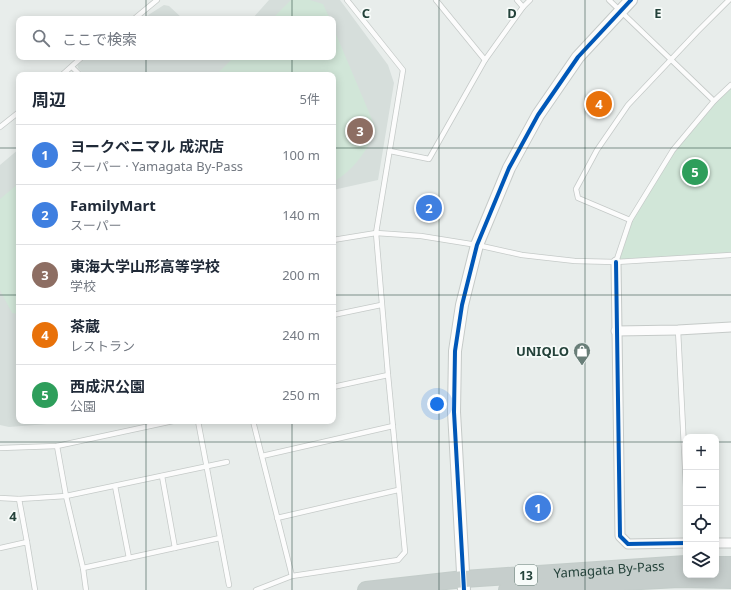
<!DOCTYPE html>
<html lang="ja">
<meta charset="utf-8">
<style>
body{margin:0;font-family:"Noto Sans","Noto Sans JP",sans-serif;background:#f6f6f7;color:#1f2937}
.controls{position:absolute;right:12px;bottom:12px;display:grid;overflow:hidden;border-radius:8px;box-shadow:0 2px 10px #0003}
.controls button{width:36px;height:36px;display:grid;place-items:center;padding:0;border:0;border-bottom:1px solid #e0e1e3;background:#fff;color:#1f2937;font:20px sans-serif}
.you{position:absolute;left:437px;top:404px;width:14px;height:14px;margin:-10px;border:3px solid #fff;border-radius:50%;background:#1a73e8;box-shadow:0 0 0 6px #1a73e833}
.badge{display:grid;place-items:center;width:26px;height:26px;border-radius:50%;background:#697e78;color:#fff;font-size:13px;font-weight:700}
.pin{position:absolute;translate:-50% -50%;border:2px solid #fff;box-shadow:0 1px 4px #0006}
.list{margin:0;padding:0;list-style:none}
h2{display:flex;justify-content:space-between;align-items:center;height:52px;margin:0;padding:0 16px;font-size:17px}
h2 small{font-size:13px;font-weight:400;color:#747a83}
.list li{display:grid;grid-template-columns:26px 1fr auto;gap:12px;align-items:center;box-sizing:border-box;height:60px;padding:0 16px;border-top:1px solid #e0e1e3}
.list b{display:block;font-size:15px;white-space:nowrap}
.list p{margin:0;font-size:13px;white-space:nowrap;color:#747a83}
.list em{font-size:13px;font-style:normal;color:#747a83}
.icon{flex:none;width:22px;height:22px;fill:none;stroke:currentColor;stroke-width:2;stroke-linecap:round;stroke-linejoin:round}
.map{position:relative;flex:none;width:731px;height:590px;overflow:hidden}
.search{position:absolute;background:#fff;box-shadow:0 2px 10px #0003;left:16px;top:16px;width:320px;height:44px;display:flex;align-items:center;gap:10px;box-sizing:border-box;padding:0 14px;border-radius:8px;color:#747a83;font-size:15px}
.panel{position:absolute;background:#fff;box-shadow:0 2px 10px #0003;left:16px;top:72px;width:320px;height:352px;border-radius:8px}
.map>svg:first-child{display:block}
</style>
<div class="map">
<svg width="731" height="590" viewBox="0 0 731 590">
<rect width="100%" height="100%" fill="#e8edeb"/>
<g fill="#d6dedb">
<path d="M269 0H340L388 65 394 83 378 180 333 190V75H84L78 68 77 64 86 57H333V19H252Z"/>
<path d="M164 5 169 6 183 19H142Z"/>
<path d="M19 149V421H63L60 423 9 427 0 425V165Z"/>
</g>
<g fill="#d1e6d8">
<path d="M291 0H310L323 4 330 19H272Z"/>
<path d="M333 27 376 129C368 150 353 171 333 182V75H216L234 57H333Z"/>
<path d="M731 85V255L616 262 630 220 673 150Z"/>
<path d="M19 183V314L12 313 0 290V199Z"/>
</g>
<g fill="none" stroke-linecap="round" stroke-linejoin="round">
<g stroke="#c5cac8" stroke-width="6">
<g id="service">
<path d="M436 0 485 60"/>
<path d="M517 0 523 7"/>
<path d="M609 0 714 101"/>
<path d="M134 19 157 0"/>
<path d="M72 67 80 75"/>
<path d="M62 75 82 57"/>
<path d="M0 127 19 112"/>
<path d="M390 151 429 159 485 60 523 7 530 0"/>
<path d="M630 220 578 198 576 189 597 150 628 105 697 32 729 0"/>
<path d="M333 240 376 233 421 236 477 245 522 255 575 261 616 262 731 255"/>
<path d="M616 262 630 220 673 150 714 101 731 85"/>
<path d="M333 315 381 305"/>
<path d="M678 330 686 487"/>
<path d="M333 387 388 375"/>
<path d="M198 421 229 585"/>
<path d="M253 421 292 576"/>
<path d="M57 446 66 496 83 568 86 590"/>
<path d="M0 448 57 446 173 421"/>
<path d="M262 456 393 426"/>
<path d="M162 476 175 548"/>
<path d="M115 486 129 558"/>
<path d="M0 498 19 499 66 496 227 462"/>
<path d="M19 499 27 542"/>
<path d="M277 518 398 490"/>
<path d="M0 548 27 542 35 590"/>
<path d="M83 568 220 538"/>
<path d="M256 590 292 576 398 560 405 552 388 375 376 233 403 70 347 0"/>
</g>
</g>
<g stroke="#c5cac8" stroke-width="11">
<g id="minor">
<path d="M616 262 620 536 628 544 686 543"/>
<path d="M616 331 678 330 731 327"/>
<path d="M716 543H731"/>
</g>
</g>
<g stroke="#c5cac8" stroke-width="14">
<path id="tertiary" d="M464 590 454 412 455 351 462 305 477 245 509 168 538 115 578 57 631 0"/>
</g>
<g stroke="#c3ccc9" stroke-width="18">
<g id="trunk">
<path d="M716 565H731"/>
<path id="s1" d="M366 590 464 579 686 564"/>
<path d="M507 590 529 587 679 579 731 580"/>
</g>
</g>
<use href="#service" stroke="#fcfcfc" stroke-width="4.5"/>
<use href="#minor" stroke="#fcfcfc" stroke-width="9"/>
<use href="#tertiary" stroke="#fcfcfc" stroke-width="12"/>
<use href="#trunk" stroke="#c6cecc" stroke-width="16"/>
<g stroke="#f7fbf9" stroke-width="6">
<g id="cycleway">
<path d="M616 262 620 536 628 544 686 543"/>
<path d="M464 590 454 412 455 351 462 305 477 245 509 168 538 115 578 57 631 0"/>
</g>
</g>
<use href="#cycleway" stroke="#0057b8" stroke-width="4"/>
</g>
<path fill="none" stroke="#24423a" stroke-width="1" stroke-opacity="0.55" d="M146 0V19M292 0V19M439 0V590M585 0V590M146 57V75M292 57V75M0 148H19M333 148H731M0 295H19M333 295H731M146 421V590M292 421V590M0 442H686M716 442H731"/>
<defs>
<g id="shop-pin" transform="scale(0.9)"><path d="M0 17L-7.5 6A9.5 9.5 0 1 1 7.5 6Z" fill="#697e78" stroke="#f7fbf9"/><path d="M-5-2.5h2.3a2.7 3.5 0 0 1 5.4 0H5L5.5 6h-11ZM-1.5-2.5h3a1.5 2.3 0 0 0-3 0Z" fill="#fff"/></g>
</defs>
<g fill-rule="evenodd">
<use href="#shop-pin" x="582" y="351"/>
</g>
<g text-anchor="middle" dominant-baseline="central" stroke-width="3.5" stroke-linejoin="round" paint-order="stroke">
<rect fill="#f7fbf9" stroke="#637a73" stroke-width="1" x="515" y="565" width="22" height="20" rx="3"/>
<g font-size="12" font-weight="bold" fill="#24423a">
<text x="526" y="575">13</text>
</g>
<g font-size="13" font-weight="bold" fill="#24423a" stroke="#f7fbf9" text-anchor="end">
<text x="569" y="351">UNIQLO</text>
</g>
<g font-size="13" fill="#24423a" stroke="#f7fbf9">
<text stroke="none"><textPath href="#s1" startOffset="244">Yamagata By-Pass</textPath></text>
</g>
</g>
<g font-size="13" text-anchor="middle" font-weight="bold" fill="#24423a" stroke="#f7fbf9" stroke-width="3.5" stroke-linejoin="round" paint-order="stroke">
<text x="366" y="18">C</text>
<text x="512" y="18">D</text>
<text x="658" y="18">E</text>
<text x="13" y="521">4</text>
</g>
</svg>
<div class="controls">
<button>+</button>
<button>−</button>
<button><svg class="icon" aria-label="locate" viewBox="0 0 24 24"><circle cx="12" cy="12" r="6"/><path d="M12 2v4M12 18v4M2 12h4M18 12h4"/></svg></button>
<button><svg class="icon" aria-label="layers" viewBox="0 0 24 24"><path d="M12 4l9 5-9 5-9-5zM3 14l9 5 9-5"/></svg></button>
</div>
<div class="you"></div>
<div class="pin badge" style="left:538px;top:508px;background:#3f7fe0">1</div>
<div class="pin badge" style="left:429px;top:208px;background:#3f7fe0">2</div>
<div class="pin badge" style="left:360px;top:131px;background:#8d6e63">3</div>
<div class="pin badge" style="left:599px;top:104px;background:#e8710a">4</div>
<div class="pin badge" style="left:695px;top:172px;background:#2e9e5b">5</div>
<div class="search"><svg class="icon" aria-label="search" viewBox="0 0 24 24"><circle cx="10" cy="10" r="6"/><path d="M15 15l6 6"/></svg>ここで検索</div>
<section class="panel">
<h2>周辺<small>5件</small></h2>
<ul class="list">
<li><span class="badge" style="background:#3f7fe0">1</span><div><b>ヨークベニマル 成沢店</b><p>スーパー · Yamagata By-Pass</p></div><em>100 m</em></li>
<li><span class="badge" style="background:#3f7fe0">2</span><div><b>FamilyMart</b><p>スーパー</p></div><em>140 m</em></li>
<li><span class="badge" style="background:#8d6e63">3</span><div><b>東海大学山形高等学校</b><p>学校</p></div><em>200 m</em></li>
<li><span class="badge" style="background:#e8710a">4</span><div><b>茶蔵</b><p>レストラン</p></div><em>240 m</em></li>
<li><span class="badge" style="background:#2e9e5b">5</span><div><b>西成沢公園</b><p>公園</p></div><em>250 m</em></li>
</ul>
</section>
</div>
